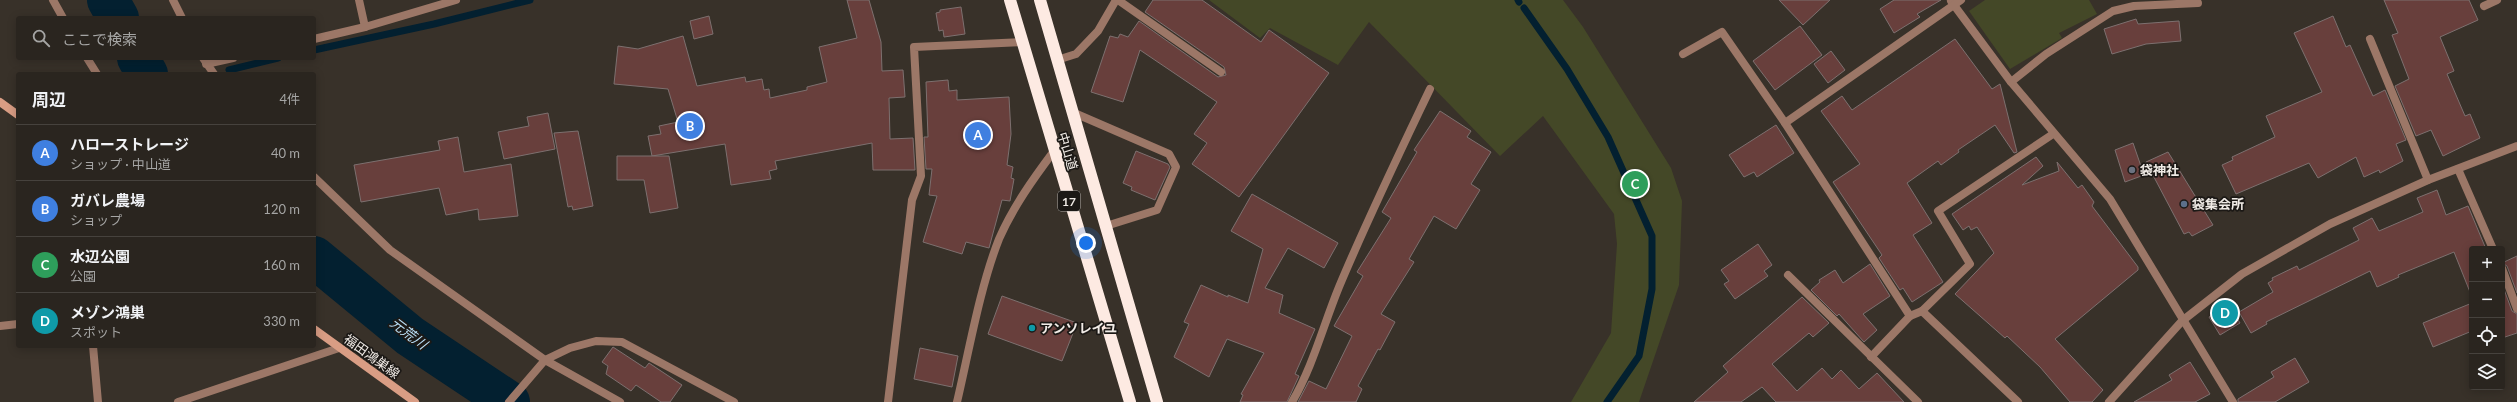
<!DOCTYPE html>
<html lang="ja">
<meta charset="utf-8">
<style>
body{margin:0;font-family:Lato,"Noto Sans JP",sans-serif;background:#36312c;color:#f1f3f6}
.controls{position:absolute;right:12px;bottom:12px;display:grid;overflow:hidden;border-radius:4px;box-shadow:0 2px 10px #0003}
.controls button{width:36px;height:36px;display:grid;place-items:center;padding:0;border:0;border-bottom:1px solid #46423d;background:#2a251f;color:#f1f3f6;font:20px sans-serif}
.you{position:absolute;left:1086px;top:243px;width:14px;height:14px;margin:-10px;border:3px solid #fff;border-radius:50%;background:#1a73e8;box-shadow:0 0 0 6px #1a73e833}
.badge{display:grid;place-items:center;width:26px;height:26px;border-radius:50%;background:#a8b0fc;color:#fff;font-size:13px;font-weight:700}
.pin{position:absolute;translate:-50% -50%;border:2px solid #fff;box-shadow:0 1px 4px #0006}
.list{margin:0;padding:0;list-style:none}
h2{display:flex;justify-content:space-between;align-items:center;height:52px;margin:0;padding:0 16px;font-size:17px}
h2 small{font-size:13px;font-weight:400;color:#a5a5a4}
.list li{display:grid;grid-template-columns:26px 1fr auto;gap:12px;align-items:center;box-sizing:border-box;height:56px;padding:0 16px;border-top:1px solid #46423d}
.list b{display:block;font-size:15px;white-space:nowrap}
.list p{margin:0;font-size:13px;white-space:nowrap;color:#a5a5a4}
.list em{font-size:13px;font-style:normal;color:#a5a5a4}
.icon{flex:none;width:22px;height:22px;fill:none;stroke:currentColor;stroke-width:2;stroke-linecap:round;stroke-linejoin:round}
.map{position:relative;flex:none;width:2517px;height:402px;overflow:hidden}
.search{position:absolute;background:#2a251f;box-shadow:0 2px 10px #0003;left:16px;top:16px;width:300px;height:44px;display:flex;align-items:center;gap:10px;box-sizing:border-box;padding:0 14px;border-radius:4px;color:#a5a5a4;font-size:15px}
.panel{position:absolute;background:#2a251f;box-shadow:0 2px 10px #0003;left:16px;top:72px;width:300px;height:276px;border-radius:4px}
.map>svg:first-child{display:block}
</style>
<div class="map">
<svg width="2517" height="402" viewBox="0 0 2517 402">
<rect width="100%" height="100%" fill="#383129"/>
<g fill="#444827">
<path d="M1209 0H1563L1583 27 1671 168 1682 201 1679 285 1639 402H1571L1611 333 1617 244 1614 214 1543 116 1500 156 1369 22 1338 65 1270 28 1260 38Z"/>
<path d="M1985 0H2089L2097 14 2059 33 2062 38 2010 69 1969 11Z"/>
</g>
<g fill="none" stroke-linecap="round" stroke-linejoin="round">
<g stroke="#032030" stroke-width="7">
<path d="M1518 0 1519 2"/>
<path d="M1524 8 1567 69 1608 137 1652 236V289L1639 356 1607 402"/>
<path d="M314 50 434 24 530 0"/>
<path d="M229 70 278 58"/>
</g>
<g stroke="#032030" stroke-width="42">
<path d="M108 0 118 18"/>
<path d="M138 58 147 74"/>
<path d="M314 257 410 336 509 402"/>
</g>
</g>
<g fill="#683f3c" stroke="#7d706f">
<path d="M847 0H869L881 42 882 71 903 70 905 97 889 98 890 139 913 138 915 170H873L872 143 775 161 777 169 769 171 771 179 731 185 725 144 652 156 648 136 661 134 659 126 678 122 668 89 614 84 618 46 638 49 683 36 697 86 745 77 746 82 762 79 764 90 769 89 770 98 807 90V87L827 82 819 47 857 38Z"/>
<path d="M1153 0H1202L1261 42 1269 30 1329 73 1239 197 1192 164 1207 143 1194 134 1217 102 1140 50 1123 102 1091 92 1110 36 1118 38 1120 34 1128 37 1139 21 1218 77 1226 75 1224 67 1145 12Z"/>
<path d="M1779 0H1830L1803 25Z"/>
<path d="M1894 0H1941L1917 14 1920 17 1894 33 1880 9Z"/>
<path d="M2384 0H2469L2478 20 2440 37 2454 71 2447 74 2465 116 2470 114 2480 138 2443 156 2431 130 2416 136 2395 86 2409 79 2392 35 2398 33Z"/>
<path d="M961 7 965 34 944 37 943 30 939 31 936 13 940 12V10Z"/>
<path d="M709 16 713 34 694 39 690 21Z"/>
<path d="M2333 16 2346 47 2350 45 2373 96 2385 90 2406 140 2396 144 2403 161 2380 173 2379 170 2364 177 2356 157 2318 178 2309 163 2236 194 2222 165 2233 160 2232 157 2275 137 2266 116 2322 92 2294 33Z"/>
<path d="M2136 19 2138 24 2179 21 2181 41 2146 44 2112 54 2104 29Z"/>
<path d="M1800 26 1822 55 1775 90 1753 61Z"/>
<path d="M1955 39 1992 89 2000 84 2017 152 2014 153 1995 125 1958 150 1959 152 1941 165 1938 161 1907 183 1932 223 1913 235 1943 282 1912 302 1903 288 1900 290 1879 258 1882 255 1833 182 1860 164 1821 111 1842 96 1852 110Z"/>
<path d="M1831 51 1845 70 1828 83 1814 64Z"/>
<path d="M948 80 949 91 957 90V100L1009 97 1011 134 1007 165 1013 167 1011 178 1014 179 1010 201 1002 200 989 248 966 242 962 254 923 242 937 196 929 195 932 169H926L924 137H928L926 82Z"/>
<path d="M1440 111 1471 131 1467 137 1491 152 1471 184 1480 190 1456 229 1434 216 1409 259 1414 262 1381 314 1395 322 1380 350 1378 349 1358 386 1362 389 1356 402H1298L1309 381 1326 389 1352 336 1334 326 1363 276 1357 272 1391 218 1382 212 1417 152 1414 150Z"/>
<path d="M548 113 555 149 504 159 498 132 529 126 527 117Z"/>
<path d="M1776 125 1794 153 1757 177 1754 172 1744 177 1729 155Z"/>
<path d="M578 131 593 206 573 210 572 206 568 207 554 133Z"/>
<path d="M458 137 464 172 511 164 518 216 479 220 478 209 446 215 439 188 361 202 354 165 440 150 438 141Z"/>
<path d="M2133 143 2144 175 2125 182 2115 150Z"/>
<path d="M1136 151 1168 164 1170 167 1155 200 1131 190 1132 187 1123 183Z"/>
<path d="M2168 152 2213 225 2192 236 2189 232 2184 234 2146 162Z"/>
<path d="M617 156H669L678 208 650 213 644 180H617Z"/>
<path d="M2036 157 2043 166 2022 185 2059 171 2057 162 2078 188 2082 185 2094 202 2092 206 2138 267V270L2055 339 2103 390 2092 402H2070L2040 367 2007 336 2005 338 1955 294 1994 253 1977 227 1971 230 1969 226 1963 230 1952 214Z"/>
<path d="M2437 190 2446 215 2468 206 2486 249H2472V297L2454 252 2398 275 2399 277 2377 287 2370 271 2266 322 2267 324 2251 333 2239 312 2273 292 2268 283 2273 280 2272 278 2297 266 2299 270 2359 240 2353 228 2372 218 2379 231 2423 212 2417 198Z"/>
<path d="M1252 194 1338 243 1324 268 1288 248 1265 288 1283 295 1279 313 1315 329 1295 374 1299 376 1287 402H1240L1243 395 1241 394 1264 353 1227 339 1209 377 1174 357 1189 324 1184 322 1201 285 1228 297V295L1248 303 1263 249 1231 231Z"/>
<path d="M1758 244 1772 265 1764 271 1768 276 1735 299 1724 284 1729 281 1721 270Z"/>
<path d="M2517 256V293L2507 266 2502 263Z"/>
<path d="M1870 264 1890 296 1863 314 1877 330 1864 342 1839 314 1837 316 1811 290 1820 282 1819 280 1835 270 1843 283Z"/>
<path d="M2502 284 2512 311 2517 314V333L2502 338Z"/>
<path d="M1002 296 1077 323 1062 361 988 334Z"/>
<path d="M1802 297 1829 323 1813 337 1809 333 1772 364 1797 391 1822 368 1832 379 1841 370 1859 389 1877 373 1904 402H1776L1762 387 1741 402H1694L1728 372 1723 366Z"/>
<path d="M2472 303V331L2433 347 2423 323Z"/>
<path d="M2229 305 2240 323 2220 335 2209 317Z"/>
<path d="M613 347 645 368 649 363 682 385 670 402H661L636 385 631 391 606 374 608 366 602 362Z"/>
<path d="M920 348 958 356 952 387 914 379Z"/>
<path d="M2295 358 2309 382 2275 402H2238V399L2274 377 2271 372Z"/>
<path d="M2190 362 2210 394 2195 402H2134L2172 380 2169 375Z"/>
</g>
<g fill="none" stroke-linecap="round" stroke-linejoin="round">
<g stroke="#9c7767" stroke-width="8">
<path d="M53 0 63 18"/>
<path d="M173 0 182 18"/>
<path d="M359 0 365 27"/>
<path d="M1118 0 1221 72"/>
<path d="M1951 1 2011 82 2110 199 2233 402"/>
<path d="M2484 6 2497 0"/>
<path d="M314 39 365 27 456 0"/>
<path d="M2370 39 2428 180"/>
<path d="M1683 54 1722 32 1785 123"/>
<path d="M87 58 97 74"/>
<path d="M203 58 214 74"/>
<path d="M1057 60 1076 54 1098 31 1116 0"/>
<path d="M206 64 233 58"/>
<path d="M2011 82 2046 54 2113 11 2134 6 2198 3"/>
<path d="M1072 112 1169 154 1176 167 1157 210 1106 226"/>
<path d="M2458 169 2493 249"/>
<path d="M314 177 390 250 545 360 620 402"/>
<path d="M2502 268 2517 309"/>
<path d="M1788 275 1918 402"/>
<path d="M1922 311 2018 402"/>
<path d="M1910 316 1922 311 1970 264 1938 211 2053 134"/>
<path d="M0 326 18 324"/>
<path d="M93 346 98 402"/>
<path d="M1871 357 1910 316 1785 123 1961 0"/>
<path d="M178 402 339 348"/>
<path d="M509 402 545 360 570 348 596 341 622 342 734 402"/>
<path d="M888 402 912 200 921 176 914 47 1022 42"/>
<path d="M957 402C969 351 980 287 999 239 1013 207 1033 179 1054 151"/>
<path d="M1292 402C1313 366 1323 326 1339 287 1367 220 1399 154 1430 89"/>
<path d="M2109 402 2182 321 2242 274 2330 224 2428 180 2517 146"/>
</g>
<g stroke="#d99d84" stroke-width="8">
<path d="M0 102 18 115"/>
<path d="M314 329 415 402"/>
</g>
<g stroke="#fdeae2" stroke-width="12">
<path d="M1010 0 1130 402"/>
<path d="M1040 0 1157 402"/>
</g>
</g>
<circle fill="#6b7280" stroke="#1c1916" stroke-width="1.5" cx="2132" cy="170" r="4"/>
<circle fill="#5c6f8a" stroke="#1c1916" stroke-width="1.5" cx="2184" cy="204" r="4"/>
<circle fill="#0f9aa8" stroke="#1c1916" stroke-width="1.5" cx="1032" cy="328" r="4"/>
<g text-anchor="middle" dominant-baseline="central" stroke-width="3.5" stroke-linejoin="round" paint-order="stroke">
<rect fill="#1c1916" stroke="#b0aca8" stroke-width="1" x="1058" y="191" width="22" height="20" rx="3"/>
<g font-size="12" font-weight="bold" fill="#f0ebe6">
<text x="1069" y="201">17</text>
</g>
<g font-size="13" fill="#f0ebe6" stroke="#1c1916">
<text transform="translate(1068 151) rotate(73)">中山道</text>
<text transform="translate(372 356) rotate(36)">福田鴻巣線</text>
</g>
<g font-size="13" font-weight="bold" fill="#f0ebe6" stroke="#1c1916" text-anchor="start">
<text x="2140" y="170">袋神社</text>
<text x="2192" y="204">袋集会所</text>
<text x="1040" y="328">アンソレイユ</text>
</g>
<g font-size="14" font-style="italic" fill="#b9dff7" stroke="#1c1916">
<text transform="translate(409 333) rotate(37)">元荒川</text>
</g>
</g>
</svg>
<div class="controls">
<button>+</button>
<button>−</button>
<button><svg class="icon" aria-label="locate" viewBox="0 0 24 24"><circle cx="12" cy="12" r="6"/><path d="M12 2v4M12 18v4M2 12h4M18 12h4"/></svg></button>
<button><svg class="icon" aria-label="layers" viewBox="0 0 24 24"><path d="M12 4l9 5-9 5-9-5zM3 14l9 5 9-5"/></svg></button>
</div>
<div class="you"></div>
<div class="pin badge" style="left:978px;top:135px;background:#3f7fe0">A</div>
<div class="pin badge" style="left:690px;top:126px;background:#3f7fe0">B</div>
<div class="pin badge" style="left:1635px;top:184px;background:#2e9e5b">C</div>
<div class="pin badge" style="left:2225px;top:313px;background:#0f9aa8">D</div>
<div class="search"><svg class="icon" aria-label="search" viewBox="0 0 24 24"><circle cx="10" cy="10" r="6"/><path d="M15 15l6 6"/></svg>ここで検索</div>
<section class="panel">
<h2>周辺<small>4件</small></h2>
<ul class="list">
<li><span class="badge" style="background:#3f7fe0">A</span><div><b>ハローストレージ</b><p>ショップ · 中山道</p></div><em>40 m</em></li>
<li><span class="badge" style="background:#3f7fe0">B</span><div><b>ガバレ農場</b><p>ショップ</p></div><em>120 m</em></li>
<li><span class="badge" style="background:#2e9e5b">C</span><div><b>水辺公園</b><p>公園</p></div><em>160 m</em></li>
<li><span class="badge" style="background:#0f9aa8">D</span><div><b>メゾン鴻巣</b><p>スポット</p></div><em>330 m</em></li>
</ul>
</section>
</div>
